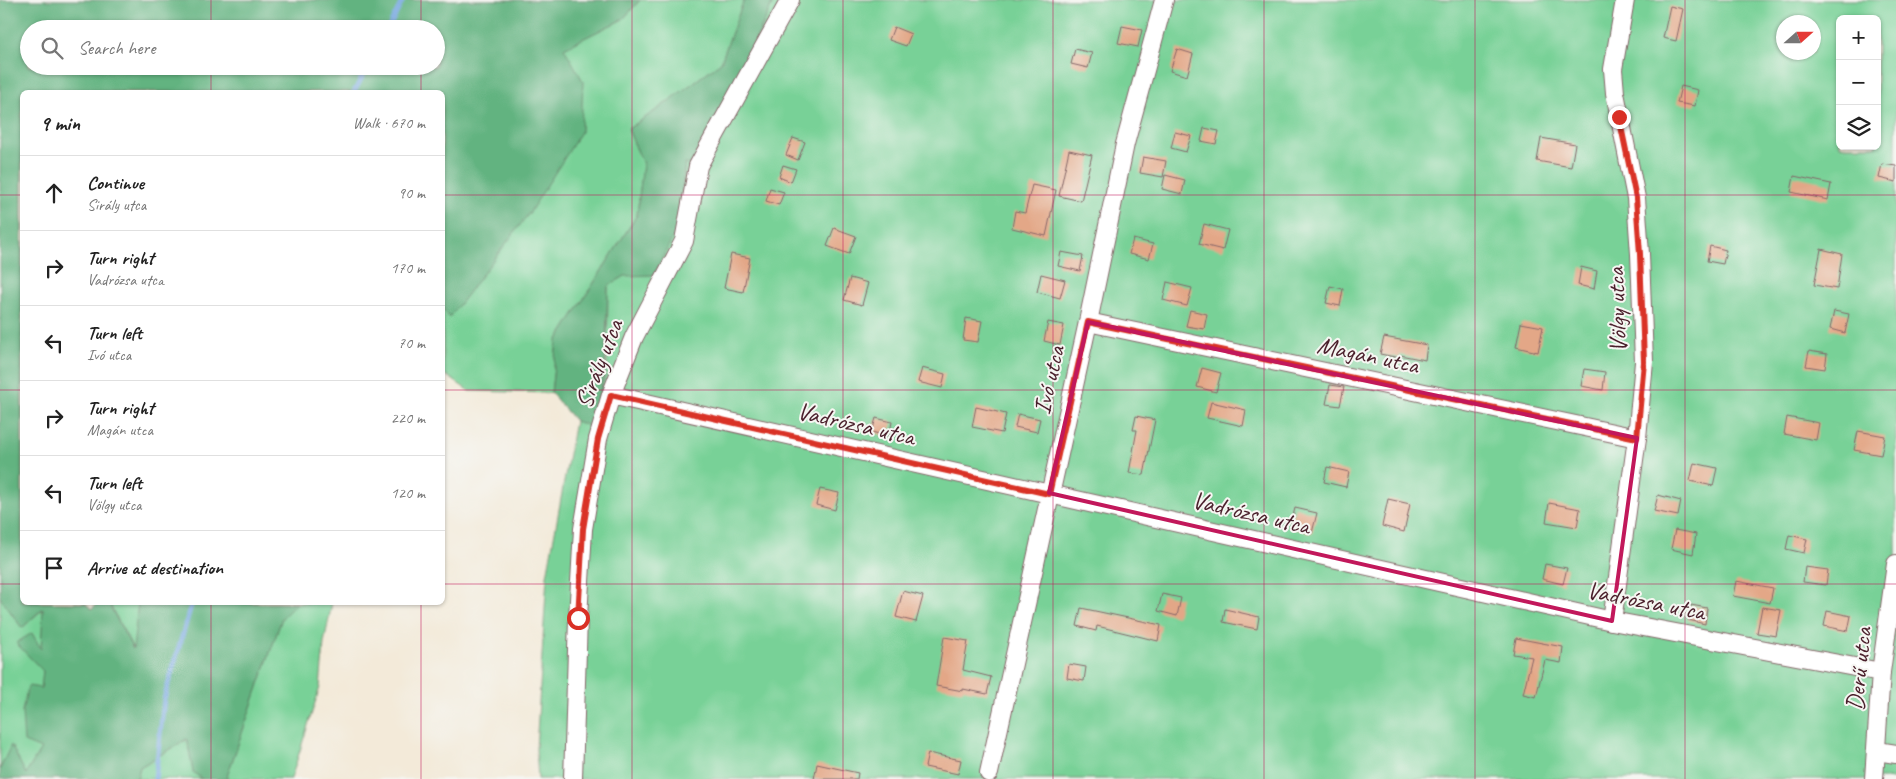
<!DOCTYPE html>
<meta charset="utf-8">
<style>
body{margin:0;font-family:Caveat,sans-serif;background:#f2f2f2;color:#222}
.controls{position:absolute;right:15px;top:15px;display:grid;overflow:hidden;border-radius:8px;box-shadow:0 1px 4px #0004}
.controls button{width:45px;height:45px;display:grid;place-items:center;padding:0;border:0;border-bottom:1px solid #e0e0e0;background:#fff;color:#222;font:25px sans-serif}
.compass{position:absolute;left:1776px;top:15px;width:45px;height:45px;border-radius:50%;background:#fff;box-shadow:0 1px 4px #0004;rotate:69deg}
.stop{position:absolute;width:15px;height:15px;margin:-11px;border:4px solid #d93025;border-radius:50%;background:#fff}
.stop.end{background:#d93025;border-color:#fff;box-shadow:0 1px 5px #0008}
.list{margin:0;padding:0;list-style:none}
h2{display:flex;justify-content:space-between;align-items:center;height:65px;margin:0;padding:0 20px;font-size:21px}
h2 small{font-size:16px;font-weight:400;color:#767676}
.list li{display:grid;grid-template-columns:32px 1fr auto;gap:15px;align-items:center;box-sizing:border-box;height:75px;padding:0 20px;border-top:1px solid #e0e0e0}
.list b{display:block;font-size:19px;white-space:nowrap}
.list p{margin:0;font-size:16px;white-space:nowrap;color:#767676}
.list em{font-size:16px;font-style:normal;color:#767676}
.icon{flex:none;width:28px;height:28px;fill:none;stroke:currentColor;stroke-width:2;stroke-linecap:round;stroke-linejoin:round}
.map{position:relative;flex:none;width:1896px;height:779px;overflow:hidden}
.search{position:absolute;background:#fff;box-shadow:0 1px 4px #0004;left:20px;top:20px;width:425px;height:55px;display:flex;align-items:center;gap:12px;box-sizing:border-box;padding:0 18px;border-radius:28px;color:#767676;font-size:19px}
.panel{position:absolute;background:#fff;box-shadow:0 1px 4px #0004;left:20px;top:90px;width:425px;height:515px;border-radius:8px}
.map>svg:first-child{display:block}
</style>
<div class="map">
<svg width="1896" height="779" viewBox="0 0 1896 779">
<rect width="100%" height="100%" fill="#f6f6f2"/>
<filter id="ink" filterUnits="userSpaceOnUse"><feTurbulence type="fractalNoise" baseFrequency=".02" numOctaves="2"/><feDisplacementMap in="SourceGraphic" scale="10" xChannelSelector="R" yChannelSelector="G"/><feConvolveMatrix kernelMatrix="1 2 1 2 8 2 1 2 1" color-interpolation-filters="sRGB"/></filter>
<filter id="wash" filterUnits="userSpaceOnUse"><feTurbulence type="fractalNoise" baseFrequency=".0096" numOctaves="4" result="noise"/><feDisplacementMap in="SourceGraphic" scale="20" xChannelSelector="R" yChannelSelector="G"/><feGaussianBlur stdDeviation="1.12" result="paint"/><feColorMatrix in="noise" values="0 0 0 0 0 0 0 0 0 0 0 0 0 0 0 0 0 1.4 0 .05"/><feComposite in="paint" operator="in"/></filter>
<g filter="url(#wash)">
<rect width="100%" height="100%" fill="#f3ead9"/>
<g fill="#78d197" stroke="#617861" fill-rule="evenodd">
<path d="M640 0H744L721 62 658 109 628 129 643 164 637 215 557 341 551 393 469 391 443 373 442 307 448 317 583 81 563 48 623 19Z"/>
<path d="M774 0H1896V779H538L536 749 547 576 575 421 591 426 607 368 608 286 625 276 677 229 685 164 747 61ZM1840 19H1877V146H1840ZM1784 22H1814V52H1784Z"/>
<path d="M0 597 22 628 44 608 41 650 43 671 41 749 26 774 11 746 0 769Z"/>
<path d="M112 603H138L134 650 111 607Z"/>
<path d="M297 603H332L324 643 320 687 291 779H226L282 618Z"/>
<path d="M188 739 193 772 202 779H137L140 767Z"/>
</g>
<g fill="#62b380" stroke="#566956" fill-rule="evenodd">
<path d="M0 0H640L623 19 564 48 583 81 581 132 530 212 449 318 442 307V92H22V602L85 603 92 609 97 603H112L111 608 133 649 138 603H297L282 618 226 779H202L193 772 187 739 140 767 137 779H0V769L11 745 26 774 41 749 24 742 22 711 28 686 41 688 43 671 16 643 32 633 41 649 43 608 22 628 0 597ZM29 29H436V66H29Z"/>
<path d="M744 0H774L698 166 685 164 677 229 654 275 625 276 608 286 605 371 591 427 575 421 551 393 557 341 637 215 643 164 628 129 658 109 721 62Z"/>
</g>
<g fill="none" stroke-linecap="round" stroke-linejoin="round">
<g stroke="#76a7e1" stroke-width="5">
<path d="M388 29 403 0"/>
<path d="M354 92 368 66"/>
<path d="M155 779 164 699 192 602"/>
</g>
</g>
<g id="blocks">
<g fill="#e3a787">
<path d="M1670 6 1683 9 1676 41 1663 38Z"/>
<path d="M1122 26 1142 30 1138 47 1118 43Z"/>
<path d="M894 27 911 34 906 46 889 40Z"/>
<path d="M1075 49 1092 53 1088 68 1071 64Z"/>
<path d="M1177 49 1193 54 1187 76 1170 71Z"/>
<path d="M1681 86 1698 90 1695 106 1677 103Z"/>
<path d="M1204 128 1219 131 1216 144 1201 141Z"/>
<path d="M1175 132 1191 136 1186 152 1171 148Z"/>
<path d="M793 138 805 142 798 160 786 155Z"/>
<path d="M1541 138 1575 144 1571 167 1537 161Z"/>
<path d="M1069 150 1092 155 1081 201 1059 196Z"/>
<path d="M1143 157 1166 161 1163 177 1140 173Z"/>
<path d="M1882 164 1896 166V182L1879 178Z"/>
<path d="M783 165 796 169 791 182 779 177Z"/>
<path d="M1165 175 1185 180 1182 194 1162 189Z"/>
<path d="M1794 176 1831 184 1828 200 1791 192Z"/>
<path d="M1032 185 1056 190 1046 236 1012 228 1015 211 1025 213Z"/>
<path d="M770 188 784 192 779 205 766 201Z"/>
<path d="M1204 224 1228 230 1223 250 1199 244Z"/>
<path d="M834 228 856 236 849 254 827 246Z"/>
<path d="M1133 239 1153 244 1149 259 1129 254Z"/>
<path d="M1710 246 1726 250 1723 264 1707 261Z"/>
<path d="M1821 249 1842 254 1837 289 1814 285Z"/>
<path d="M1061 252 1083 256 1080 271 1058 266Z"/>
<path d="M731 254 750 258 743 292 724 288Z"/>
<path d="M1581 267 1597 271 1594 289 1578 285Z"/>
<path d="M1041 274 1065 280 1060 298 1037 292Z"/>
<path d="M850 278 868 283 862 305 844 300Z"/>
<path d="M1167 282 1192 288 1187 306 1163 300Z"/>
<path d="M1330 286 1343 289 1340 306 1326 303Z"/>
<path d="M1190 310 1207 314 1204 329 1186 326Z"/>
<path d="M1834 311 1849 314 1845 333 1830 329Z"/>
<path d="M966 318 982 321 978 342 963 340Z"/>
<path d="M1048 322 1064 325 1060 345 1044 341Z"/>
<path d="M1521 323 1543 327 1538 352 1516 347Z"/>
<path d="M1384 337 1427 345 1425 360 1400 355V358L1380 354Z"/>
<path d="M1809 351 1827 354 1825 369 1806 366Z"/>
<path d="M922 368 945 374 942 388 918 382Z"/>
<path d="M1202 368 1221 373 1216 392 1197 387Z"/>
<path d="M1584 369 1605 372 1603 390 1581 386Z"/>
<path d="M1330 385 1344 387 1340 406 1326 404Z"/>
<path d="M1211 402 1246 410 1243 426 1207 418Z"/>
<path d="M976 407 1006 414 1002 433 972 427Z"/>
<path d="M1018 414 1040 419 1037 432 1015 427Z"/>
<path d="M1136 416 1155 420 1144 475 1129 473 1137 430H1133Z"/>
<path d="M1787 417 1819 423 1816 440 1784 434Z"/>
<path d="M876 418 892 422 889 437 872 432Z"/>
<path d="M1858 431 1885 436 1881 455 1854 450Z"/>
<path d="M1694 463 1717 468 1713 486 1690 481Z"/>
<path d="M1327 467 1349 472 1346 487 1324 482Z"/>
<path d="M820 489 839 493 835 510 816 505Z"/>
<path d="M1658 495 1681 501 1678 516 1654 511Z"/>
<path d="M1388 499 1410 504 1404 532 1382 526Z"/>
<path d="M1549 503 1580 509 1577 527 1546 522Z"/>
<path d="M1295 508 1317 513 1312 533 1290 528Z"/>
<path d="M1675 530 1696 534 1693 554 1671 549Z"/>
<path d="M1789 535 1807 539 1804 553 1786 549Z"/>
<path d="M1545 564 1567 568 1563 584 1542 579Z"/>
<path d="M1805 567 1828 570 1826 585 1803 582Z"/>
<path d="M1736 581 1773 588 1770 603 1733 596Z"/>
<path d="M903 591 923 596 916 622 896 617Z"/>
<path d="M1162 594 1181 598 1177 616 1158 611Z"/>
<path d="M1691 605 1707 608 1705 624 1688 620Z"/>
<path d="M1762 607 1781 610 1776 636 1757 633Z"/>
<path d="M1081 608 1161 625 1158 641 1097 626 1096 631 1077 626Z"/>
<path d="M1225 609 1259 617 1257 629 1223 622Z"/>
<path d="M1827 611 1851 616 1848 631 1824 626Z"/>
<path d="M944 637 968 641 963 670 991 677 987 694 963 689V691L936 686Z"/>
<path d="M1516 638 1563 647 1561 663 1545 660 1536 697 1523 694 1532 657 1513 654Z"/>
<path d="M1069 664 1086 667 1084 681 1067 678Z"/>
<path d="M928 753 961 760 958 774 925 767Z"/>
<path d="M817 764 858 773 857 779H814Z"/>
</g>
</g>
</g>
<g filter="url(#ink)">
<use href="#blocks" fill-opacity="0" stroke="#856668" stroke-width="1"/>
<g fill="none" stroke-linecap="round" stroke-linejoin="round">
<g stroke="#856668" stroke-width="20">
<g id="street">
<path d="M1088 322 1637 438"/>
<path d="M611 395 1612 621 1881 672"/>
<path d="M1612 621 1637 438 1644 362 1640 254 1636 198 1615 93 1613 69 1625 0"/>
<path d="M1877 751 1896 754"/>
<path d="M989 773 1088 322 1125 144 1164 0"/>
<path d="M573 779 578 618 583 529 598 439 611 395 634 337 684 241 698 166 790 0"/>
<path d="M1874 779 1881 672 1896 564"/>
</g>
</g>
<use href="#street" stroke="#fff" stroke-width="18"/>
</g>
</g>
<g fill="none" stroke-linecap="round" stroke-linejoin="round" filter="url(#ink)">
<path stroke="#d93025" stroke-width="6" d="M578 618 583 529 598 439 611 395 1049 494 1088 322 1637 438 1644 362 1640 254 1636 198 1619 117"/>
</g>
<path fill="none" stroke="#c2185b" stroke-width="4" stroke-linejoin="round" d="M1088 322 1637 438 1612 621 1049 493Z"/>
<path fill="none" stroke="#c2185b" stroke-width="1" stroke-opacity="0.55" d="M211 0V29M421 0V29M632 0V779M843 0V779M1053 0V779M1264 0V779M1475 0V779M1685 0V779M211 66V92M421 66V92M0 195H22M442 195H1896M0 390H22M442 390H1896M0 584H22M442 584H1896M211 602V779M421 602V779"/>
<g text-anchor="middle" dominant-baseline="central" stroke-width="4" stroke-linejoin="round" paint-order="stroke">
<g font-size="25" fill="#4a1f2b" stroke="#f6f6f2">
<text transform="translate(1617 310) rotate(-92)">Völgy utca</text>
<text transform="translate(1368 355) rotate(12)">Magán utca</text>
<text transform="translate(599 364) rotate(-69)">Sirály utca</text>
<text transform="translate(1049 380) rotate(-77)">Ivó utca</text>
<text transform="translate(856 424) rotate(13)">Vadrózsa utca</text>
<text transform="translate(1251 513) rotate(13)">Vadrózsa utca</text>
<text transform="translate(1646 601) rotate(11)">Vadrózsa utca</text>
<text transform="translate(1859 669) rotate(-84)">Derű utca</text>
</g>
</g>
</svg>
<div class="controls">
<button>+</button>
<button>−</button>
<button><svg class="icon" aria-label="layers" viewBox="0 0 24 24"><path d="M12 4l9 5-9 5-9-5zM3 14l9 5 9-5"/></svg></button>
</div>
<svg class="compass" viewBox="-18 -18 36 36"><path d="M0-13l5 13h-10z" fill="#e53935"/><path d="M0 13l5-13h-10z" fill="#767676"/></svg>
<div class="stop" style="left:578px;top:618px"></div>
<div class="stop end" style="left:1619px;top:117px"></div>
<div class="search"><svg class="icon" aria-label="search" viewBox="0 0 24 24"><circle cx="10" cy="10" r="6"/><path d="M15 15l6 6"/></svg>Search here</div>
<section class="panel">
<h2>9 min<small>Walk · 670 m</small></h2>
<ul class="list">
<li><svg class="icon" aria-label="ahead" viewBox="0 0 24 24"><path d="M12 20V5M6 11l6-6 6 6"/></svg><div><b>Continue</b><p>Sirály utca</p></div><em>90 m</em></li>
<li><svg class="icon" aria-label="right" viewBox="0 0 24 24"><path d="M7 20v-9h11M14 6l5 5-5 5"/></svg><div><b>Turn right</b><p>Vadrózsa utca</p></div><em>170 m</em></li>
<li><svg class="icon" aria-label="left" viewBox="0 0 24 24"><path d="M17 20v-9H6M10 6l-5 5 5 5"/></svg><div><b>Turn left</b><p>Ivó utca</p></div><em>70 m</em></li>
<li><svg class="icon" aria-label="right" viewBox="0 0 24 24"><path d="M7 20v-9h11M14 6l5 5-5 5"/></svg><div><b>Turn right</b><p>Magán utca</p></div><em>220 m</em></li>
<li><svg class="icon" aria-label="left" viewBox="0 0 24 24"><path d="M17 20v-9H6M10 6l-5 5 5 5"/></svg><div><b>Turn left</b><p>Völgy utca</p></div><em>120 m</em></li>
<li><svg class="icon" aria-label="arrive" viewBox="0 0 24 24"><path d="M6 21V4h12l-3 4 3 4H6"/></svg><div><b>Arrive at destination</b></div></li>
</ul>
</section>
</div>
